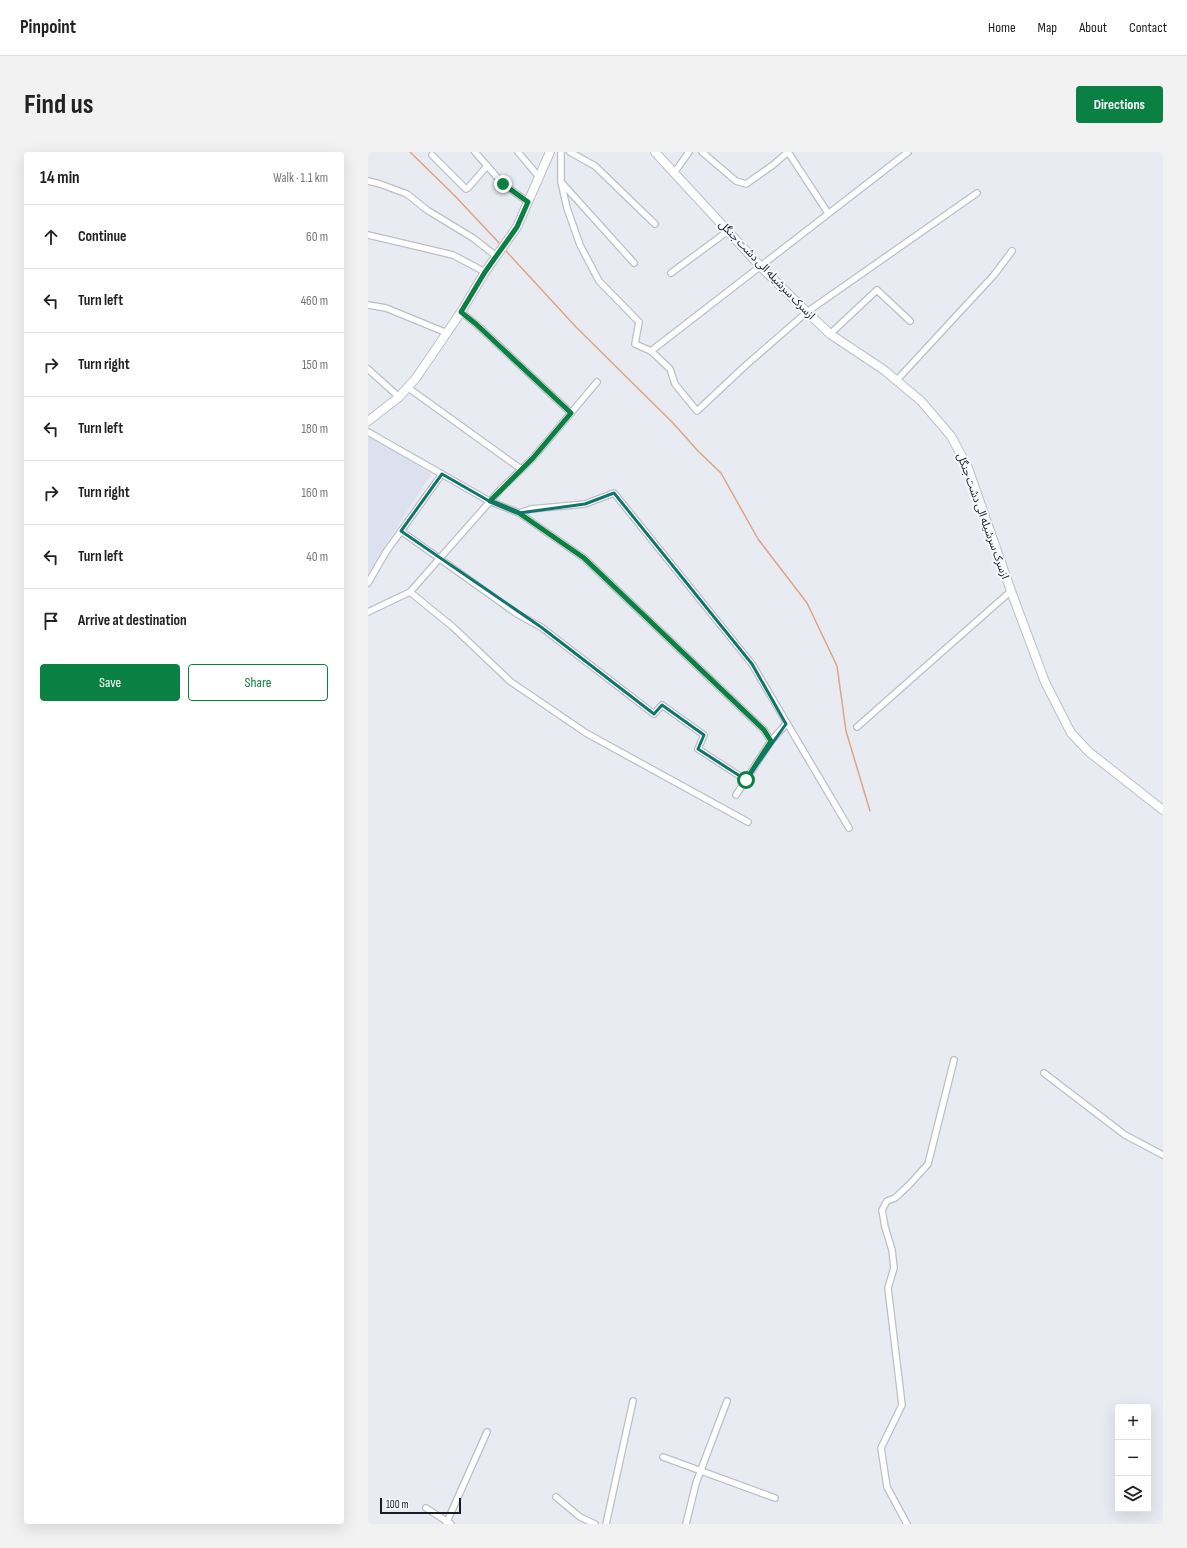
<!DOCTYPE html>
<meta charset="utf-8">
<style>
body{margin:0;font-family:"Sofia Sans Condensed","Noto Sans Arabic",sans-serif;background:#f2f2f2;color:#222}
.controls{position:absolute;right:12px;bottom:12px;display:grid;overflow:hidden;border-radius:4px;box-shadow:0 4px 16px #0002}
.controls button{width:36px;height:36px;display:grid;place-items:center;padding:0;border:0;border-bottom:1px solid #e0e0e0;background:#fff;color:#222;font:20px sans-serif}
.scale{position:absolute;left:12px;bottom:10px;width:81px;box-sizing:border-box;padding-left:4px;border:2px solid #1b1c1f;border-top:0;font-size:11px;line-height:14px;white-space:nowrap;color:#1b1c1f;-webkit-text-stroke:3px #f6f9ff;paint-order:stroke}
.stop{position:absolute;width:12px;height:12px;margin:-9px;border:3px solid #0b8043;border-radius:50%;background:#fff}
.stop.end{background:#0b8043;border-color:#fff;box-shadow:0 1px 4px #0008}
.list{margin:0;padding:0;list-style:none}
h2{display:flex;justify-content:space-between;align-items:center;height:52px;margin:0;padding:0 16px;font-size:17px}
h2 small{font-size:13px;font-weight:400;color:#767676}
.list li{display:grid;grid-template-columns:26px 1fr auto;gap:12px;align-items:center;box-sizing:border-box;height:64px;padding:0 16px;border-top:1px solid #e0e0e0}
.list b{display:block;font-size:15px;white-space:nowrap}
.list em{font-size:13px;font-style:normal;color:#767676}
.actions{display:flex;gap:8px;padding:12px 16px}
.actions a{flex:1;padding:9px 0;border:1px solid #0b8043;border-radius:4px;text-align:center;font-size:14px;color:#0b8043}
.actions .main{background:#0b8043;color:#fff}
.icon{flex:none;width:22px;height:22px;fill:none;stroke:currentColor;stroke-width:2;stroke-linecap:round;stroke-linejoin:round}
.map{position:relative;flex:none;width:795px;height:1372px;overflow:hidden;border-radius:4px}
header{display:flex;align-items:center;gap:24px;box-sizing:border-box;height:56px;padding:0 20px;background:#fff;border-bottom:1px solid #e0e0e0}
header strong{font-size:19px}
nav{display:flex;gap:22px;margin-inline-start:auto;font-size:14px}
.intro{display:flex;align-items:center;justify-content:space-between;box-sizing:border-box;height:96px;padding:0 24px}
h1{margin:0;font-size:28px}
.button{padding:10px 18px;border-radius:4px;background:#0b8043;color:#fff;font-size:14px;font-weight:700}
main{display:flex;gap:24px;padding:0 24px}
aside{flex:1;background:#fff;border-radius:4px;box-shadow:0 4px 16px #0002}
.map>svg:first-child{display:block}
</style>
<header>
<strong>Pinpoint</strong>
<nav><a>Home</a><a>Map</a><a>About</a><a>Contact</a></nav>
</header>
<div class="intro"><h1>Find us</h1><a class="button">Directions</a></div>
<main>
<aside>
<h2>14 min<small>Walk · 1.1 km</small></h2>
<ul class="list">
<li><svg class="icon" aria-label="ahead" viewBox="0 0 24 24"><path d="M12 20V5M6 11l6-6 6 6"/></svg><div><b>Continue</b></div><em>60 m</em></li>
<li><svg class="icon" aria-label="left" viewBox="0 0 24 24"><path d="M17 20v-9H6M10 6l-5 5 5 5"/></svg><div><b>Turn left</b></div><em>460 m</em></li>
<li><svg class="icon" aria-label="right" viewBox="0 0 24 24"><path d="M7 20v-9h11M14 6l5 5-5 5"/></svg><div><b>Turn right</b></div><em>150 m</em></li>
<li><svg class="icon" aria-label="left" viewBox="0 0 24 24"><path d="M17 20v-9H6M10 6l-5 5 5 5"/></svg><div><b>Turn left</b></div><em>180 m</em></li>
<li><svg class="icon" aria-label="right" viewBox="0 0 24 24"><path d="M7 20v-9h11M14 6l5 5-5 5"/></svg><div><b>Turn right</b></div><em>160 m</em></li>
<li><svg class="icon" aria-label="left" viewBox="0 0 24 24"><path d="M17 20v-9H6M10 6l-5 5 5 5"/></svg><div><b>Turn left</b></div><em>40 m</em></li>
<li><svg class="icon" aria-label="arrive" viewBox="0 0 24 24"><path d="M6 21V4h12l-3 4 3 4H6"/></svg><div><b>Arrive at destination</b></div></li>
</ul>
<div class="actions"><a class="main">Save</a><a>Share</a></div>
</aside>
<div class="map">
<svg width="795" height="1372" viewBox="0 0 795 1372">
<rect width="100%" height="100%" fill="#e9ebf3"/>
<path fill="#dce0ef" d="M0 281 63 322 18 392 0 422Z"/>
<g fill="none" stroke-linecap="round" stroke-linejoin="round">
<g stroke="#dea485" stroke-width="1.5">
<path d="M42 0 87 44 133 93"/>
<path d="M137 98 208 175 305 271 330 299 353 321 390 387 439 451 469 514 478 579 502 659"/>
</g>
<g stroke="#bdbfc7" stroke-width="8">
<g id="street">
<path d="M107 0 135 32 160 50"/>
<path d="M150 0 171 25"/>
<path d="M193 0V30L199 56 212 93 231 129 271 170 267 192 283 199 302 217 307 232 329 259 377 214 439 160 609 41"/>
<path d="M202 0 227 14 287 72"/>
<path d="M334 0 368 29 378 32 405 13 420 0"/>
<path d="M420 0 460 61"/>
<path d="M64 3 98 37 100 36 119 14"/>
<path d="M306 21 321 0"/>
<path d="M0 29 12 32 39 42 59 58 105 86 128 104"/>
<path d="M194 31 266 111"/>
<path d="M0 83 85 103 117 120"/>
<path d="M303 121 360 79"/>
<path d="M0 153 18 156 79 181"/>
<path d="M93 160 108 172 203 261"/>
<path d="M462 182 509 138 542 169"/>
<path d="M283 199 540 0"/>
<path d="M0 217 31 245"/>
<path d="M528 229 626 123 644 99"/>
<path d="M39 235 153 317"/>
<path d="M0 280 121 349 151 361 216 406 396 578 403 589"/>
<path d="M151 361 163 357 217 352 246 341 384 512 481 676"/>
<path d="M33 379 149 462 173 475 286 562 294 553 336 583 330 597 378 628"/>
<path d="M0 431 18 400 74 322"/>
<path d="M42 440 85 475 143 530 177 553 218 581 380 670"/>
<path d="M0 460 42 440 133 337 165 306 229 230"/>
<path d="M489 575 643 439"/>
<path d="M368 643 403 589 418 572"/>
<path d="M676 921 757 983 795 1003"/>
<path d="M295 1305 407 1346"/>
<path d="M188 1345 212 1365 227 1372"/>
<path d="M58 1356 83 1372"/>
<path d="M78 1372 119 1280"/>
<path d="M238 1372 265 1249"/>
<path d="M318 1372 328 1331 359 1249"/>
<path d="M539 1372 519 1335 513 1296 534 1253 520 1136 526 1116 524 1098 517 1075 514 1058 519 1049 527 1046 541 1033 560 1012 586 908"/>
</g>
</g>
<g stroke="#bdbfc7" stroke-width="10">
<g id="secondary">
<path d="M287 0 392 114 439 160 462 182 516 218 553 249 583 284 600 316 643 439 677 530 703 581 721 600 795 658"/>
<path d="M0 269 31 245 48 226 93 160 117 120 149 75 182 0"/>
</g>
</g>
<use href="#street" stroke="#fff" stroke-width="5.5"/>
<use href="#secondary" stroke="#fff" stroke-width="8"/>
</g>
<g fill="none" stroke-linecap="round" stroke-linejoin="round">
<path stroke="#0b8043" stroke-width="5" d="M135 32 160 50 149 75 117 120 93 160 108 172 203 261 165 306 122 349 151 361 216 406 396 578 403 589 378 628"/>
</g>
<path fill="none" stroke="#0f766e" stroke-width="3" stroke-linejoin="round" d="M74 322 121 349 151 361 217 352 246 341 384 512 418 572 378 628 330 597 336 583 294 553 286 562 173 475 33 379Z"/>
<g text-anchor="middle" dominant-baseline="central" stroke-width="4" stroke-linejoin="round" paint-order="stroke">
<g font-size="11" fill="#1b1c1f" stroke="#f6f9ff">
<text transform="translate(399 118) rotate(46)">ازسرک سرشیله الی دشت جنگل</text>
<text transform="translate(615 364) rotate(70)">ازسرک سرشیله الی دشت جنگل</text>
</g>
</g>
</svg>
<div class="controls">
<button>+</button>
<button>−</button>
<button><svg class="icon" aria-label="layers" viewBox="0 0 24 24"><path d="M12 4l9 5-9 5-9-5zM3 14l9 5 9-5"/></svg></button>
</div>
<div class="scale">100 m</div>
<div class="stop" style="left:378px;top:628px"></div>
<div class="stop end" style="left:135px;top:32px"></div>
</div>
</main>
